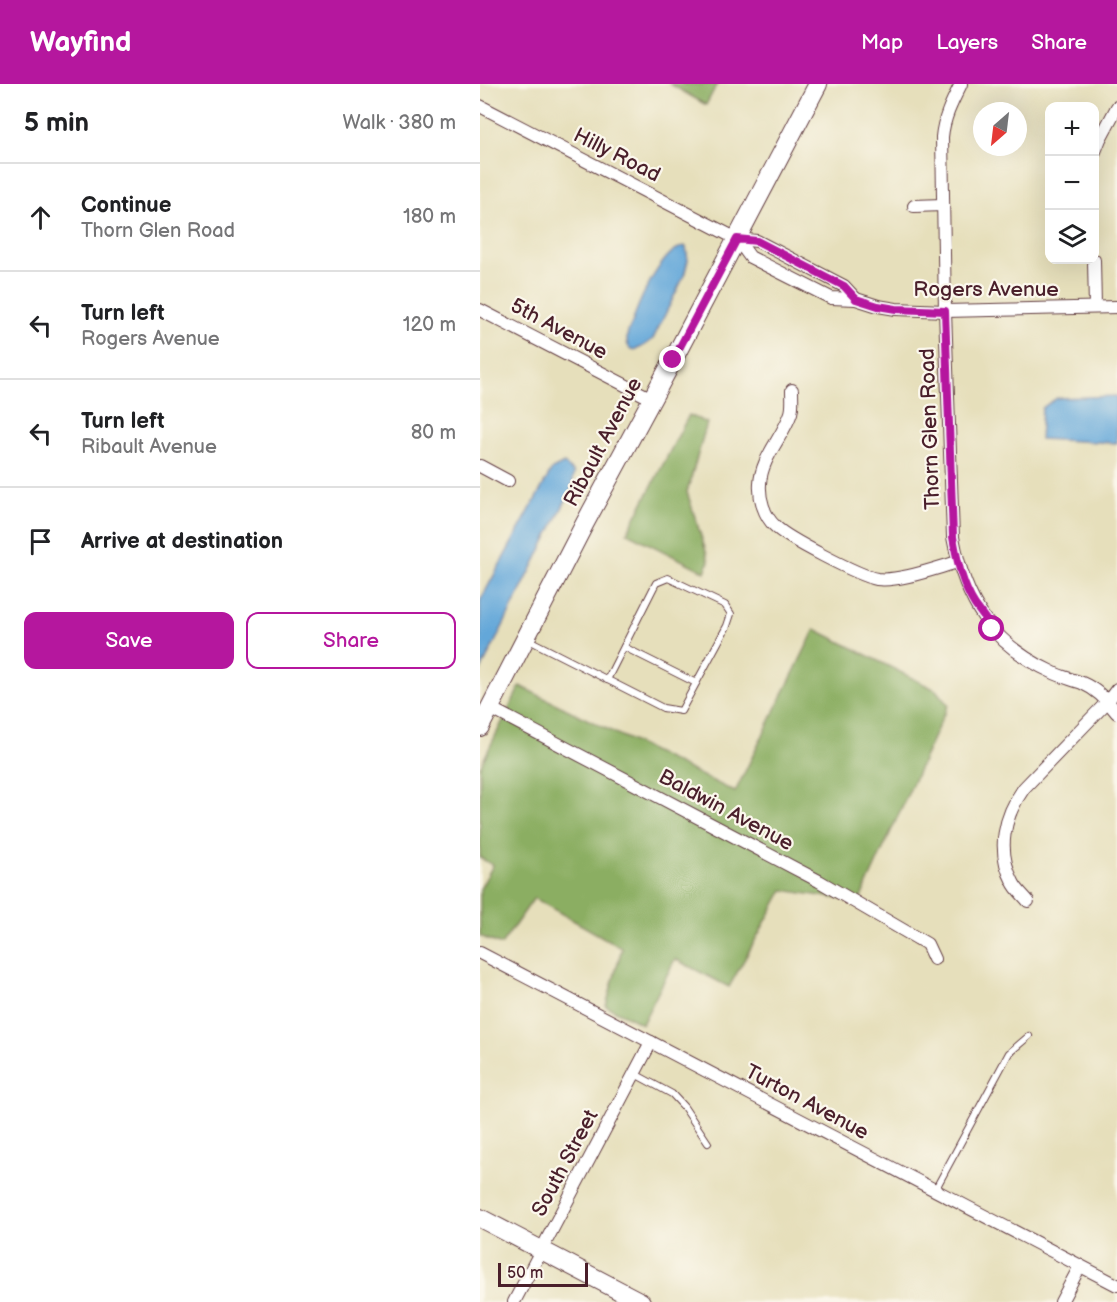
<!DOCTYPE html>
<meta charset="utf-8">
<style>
body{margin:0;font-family:"Balsamiq Sans",sans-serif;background:#f6f6f6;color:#202124}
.controls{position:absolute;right:18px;top:18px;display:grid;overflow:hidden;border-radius:12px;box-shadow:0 6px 24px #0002}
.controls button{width:54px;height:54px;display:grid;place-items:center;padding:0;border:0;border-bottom:2px solid #e0e0e0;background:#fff;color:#202124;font:30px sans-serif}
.compass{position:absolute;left:493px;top:18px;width:54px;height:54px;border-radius:50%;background:#fff;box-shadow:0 6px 24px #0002;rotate:208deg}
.scale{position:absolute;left:18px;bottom:15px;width:90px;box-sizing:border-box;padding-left:6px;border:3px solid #4a1f2b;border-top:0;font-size:16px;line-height:21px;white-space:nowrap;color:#4a1f2b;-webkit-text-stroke:4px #fbf7ec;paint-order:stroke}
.stop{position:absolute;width:18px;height:18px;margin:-14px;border:4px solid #b5179e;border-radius:50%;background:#fff}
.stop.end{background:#b5179e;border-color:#fff;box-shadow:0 2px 6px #0008}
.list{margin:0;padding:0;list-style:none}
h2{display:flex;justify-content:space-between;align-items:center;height:78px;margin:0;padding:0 24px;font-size:26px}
h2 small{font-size:20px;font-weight:400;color:#757577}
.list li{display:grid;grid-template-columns:39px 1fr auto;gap:18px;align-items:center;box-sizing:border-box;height:108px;padding:0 24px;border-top:2px solid #e0e0e0}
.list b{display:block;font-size:22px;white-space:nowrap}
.list p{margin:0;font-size:20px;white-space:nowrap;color:#757577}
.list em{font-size:20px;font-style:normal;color:#757577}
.actions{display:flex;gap:12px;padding:18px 24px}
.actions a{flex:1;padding:14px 0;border:2px solid #b5179e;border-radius:12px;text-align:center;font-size:21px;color:#b5179e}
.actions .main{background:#b5179e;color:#fff}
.icon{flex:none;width:33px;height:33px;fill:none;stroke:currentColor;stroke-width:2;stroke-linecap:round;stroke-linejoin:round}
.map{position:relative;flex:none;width:637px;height:1218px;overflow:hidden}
header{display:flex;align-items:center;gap:36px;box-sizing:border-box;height:84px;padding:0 30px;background:#b5179e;color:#fff}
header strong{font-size:28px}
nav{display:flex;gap:33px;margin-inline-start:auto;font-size:21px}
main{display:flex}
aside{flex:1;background:#fff}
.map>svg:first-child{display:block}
</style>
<header>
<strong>Wayfind</strong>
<nav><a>Map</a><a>Layers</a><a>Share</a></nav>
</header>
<main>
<aside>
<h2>5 min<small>Walk · 380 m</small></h2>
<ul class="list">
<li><svg class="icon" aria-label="ahead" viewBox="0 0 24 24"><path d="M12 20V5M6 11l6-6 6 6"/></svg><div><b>Continue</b><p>Thorn Glen Road</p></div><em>180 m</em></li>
<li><svg class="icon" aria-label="left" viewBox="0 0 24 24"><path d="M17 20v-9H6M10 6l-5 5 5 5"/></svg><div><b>Turn left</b><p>Rogers Avenue</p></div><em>120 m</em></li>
<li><svg class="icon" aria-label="left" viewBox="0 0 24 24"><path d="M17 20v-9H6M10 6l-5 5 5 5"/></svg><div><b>Turn left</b><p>Ribault Avenue</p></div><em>80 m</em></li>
<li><svg class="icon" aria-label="arrive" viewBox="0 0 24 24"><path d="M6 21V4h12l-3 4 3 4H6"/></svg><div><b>Arrive at destination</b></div></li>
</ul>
<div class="actions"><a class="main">Save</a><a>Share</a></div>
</aside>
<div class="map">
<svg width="637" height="1218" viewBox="0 0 637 1218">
<rect width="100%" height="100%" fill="#fbf7ec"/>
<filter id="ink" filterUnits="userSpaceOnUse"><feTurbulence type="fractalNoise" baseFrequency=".0167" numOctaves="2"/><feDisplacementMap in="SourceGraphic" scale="12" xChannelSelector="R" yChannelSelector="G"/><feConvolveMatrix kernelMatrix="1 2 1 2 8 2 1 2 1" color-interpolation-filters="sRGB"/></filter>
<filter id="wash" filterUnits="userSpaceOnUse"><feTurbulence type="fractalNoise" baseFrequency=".008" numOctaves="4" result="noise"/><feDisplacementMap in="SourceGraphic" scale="24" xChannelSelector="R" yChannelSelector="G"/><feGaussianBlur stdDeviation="1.35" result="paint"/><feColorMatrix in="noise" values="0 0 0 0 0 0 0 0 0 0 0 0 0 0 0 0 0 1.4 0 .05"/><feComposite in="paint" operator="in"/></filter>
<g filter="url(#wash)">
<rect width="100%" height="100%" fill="#e6dfbb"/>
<g fill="#8bae62" stroke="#6a6646" stroke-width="1.5">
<path d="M190 0H237L226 21Z"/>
<path d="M209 331 227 339 207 408 229 477 225 488 147 449Z"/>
<path d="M335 545 456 606 468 621 379 818 303 806 249 903 195 875 162 940 126 922 142 864 54 814 21 861 0 852V805L13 781 0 774V683L40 602 255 708Z"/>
</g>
<g fill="#64a7d9" stroke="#576382" stroke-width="1.5">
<path d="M204 162 206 163 208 176 204 192 173 255C164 263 146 275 147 253 147 248 150 243 152 239 159 217 174 185 191 169 195 165 199 164 204 162Z"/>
<path d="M637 312V359L560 355 562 324 577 314Z"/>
<path d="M84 379 94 389 92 404 0 588V517L72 385Z"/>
</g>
</g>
<g filter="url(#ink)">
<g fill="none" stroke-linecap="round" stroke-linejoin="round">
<g stroke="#613c41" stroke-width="8">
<g id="lane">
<path d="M49 556 183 624 201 627 247 542 251 530 245 521 188 494 176 499 127 596"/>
<path d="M144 563 216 599"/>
<path d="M155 990 192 1010 204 1023 228 1059"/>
<path d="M455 1106 529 969 549 952"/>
</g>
</g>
<g stroke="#613c41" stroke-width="14">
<g id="street">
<path d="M481 0C472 18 464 33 462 53L465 227 473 453C485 517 511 560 572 588 581 593 592 595 602 599 616 605 628 617 637 629"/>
<path d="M0 22 257 155 277 157 364 202 376 215"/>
<path d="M614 70 620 55 637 23"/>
<path d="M434 122 463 121"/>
<path d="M257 155 270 173 351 214 376 215 398 222 416 225 465 227 637 223"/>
<path d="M614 176 615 223"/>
<path d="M0 226 172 315"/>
<path d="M312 306C312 313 313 322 311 329 303 353 281 374 280 400 279 414 284 432 295 442 306 454 380 492 397 495 419 498 456 484 478 478"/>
<path d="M0 382 28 397"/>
<path d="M10 624 339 797 447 860 454 875"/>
<path d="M548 817C543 811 536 805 533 798 516 766 524 732 544 704L628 617 637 605"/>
<path d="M0 869 637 1201"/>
<path d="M34 1218 171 958"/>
<path d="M581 1218 600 1182"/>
</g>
</g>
<g stroke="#613c41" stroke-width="20">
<g id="secondary">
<path d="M0 643 105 439 193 276 338 0"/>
<path d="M0 1134 161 1218"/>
</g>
</g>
<use href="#lane" stroke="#fff" stroke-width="6"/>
<use href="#street" stroke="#fff" stroke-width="12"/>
<use href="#secondary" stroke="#fff" stroke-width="18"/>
</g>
</g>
<g fill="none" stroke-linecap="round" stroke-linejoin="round" filter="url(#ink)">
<path stroke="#b5179e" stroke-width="8" d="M193 276 257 155 277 157 364 202 376 215 398 222 416 225 465 227 473 453C477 476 482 501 495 521 501 529 507 537 512 545"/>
</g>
<g text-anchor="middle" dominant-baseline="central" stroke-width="4.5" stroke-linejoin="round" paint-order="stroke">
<g font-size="21" fill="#4a1f2b" stroke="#fbf7ec">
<text transform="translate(137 71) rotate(27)">Hilly Road</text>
<text x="506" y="205">Rogers Avenue</text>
<text transform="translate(79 245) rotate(28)">5th Avenue</text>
<text transform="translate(450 345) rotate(-92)">Thorn Glen Road</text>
<text transform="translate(123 358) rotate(-62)">Ribault Avenue</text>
<text transform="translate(246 726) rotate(28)">Baldwin Avenue</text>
<text transform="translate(327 1018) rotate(28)">Turton Avenue</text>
<text transform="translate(85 1079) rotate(-62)">South Street</text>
</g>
</g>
</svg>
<div class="controls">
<button>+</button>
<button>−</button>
<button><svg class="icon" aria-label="layers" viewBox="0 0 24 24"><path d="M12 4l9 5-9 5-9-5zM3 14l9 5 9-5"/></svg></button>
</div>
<svg class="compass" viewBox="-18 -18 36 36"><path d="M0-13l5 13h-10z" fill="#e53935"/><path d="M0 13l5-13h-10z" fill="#757577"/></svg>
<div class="scale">50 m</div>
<div class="stop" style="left:512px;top:545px"></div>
<div class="stop end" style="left:193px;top:276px"></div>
</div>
</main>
